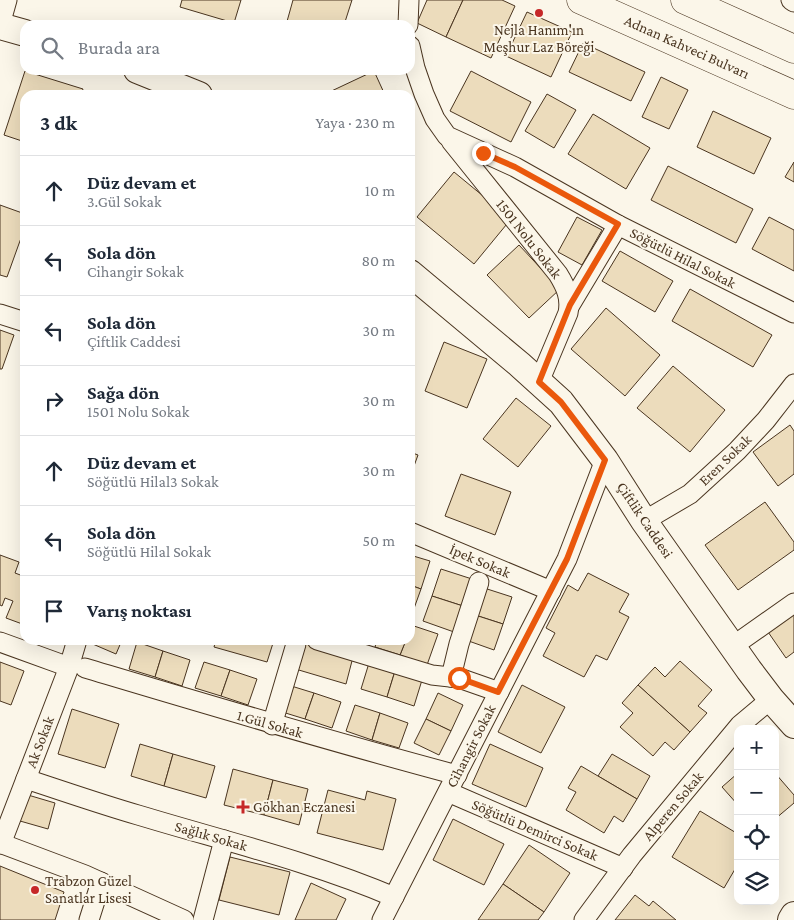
<!DOCTYPE html>
<html lang="tr">
<meta charset="utf-8">
<style>
body{margin:0;font-family:"Crimson Pro",serif;background:#f6f6f7;color:#1f2937}
.controls{position:absolute;right:15px;bottom:15px;display:grid;overflow:hidden;border-radius:10px;box-shadow:0 5px 20px #0002}
.controls button{width:45px;height:45px;display:grid;place-items:center;padding:0;border:0;border-bottom:1px solid #e0e1e3;background:#fff;color:#1f2937;font:25px sans-serif}
.stop{position:absolute;width:15px;height:15px;margin:-11px;border:4px solid #ea580c;border-radius:50%;background:#fff}
.stop.end{background:#ea580c;border-color:#fff;box-shadow:0 1px 5px #0008}
.list{margin:0;padding:0;list-style:none}
h2{display:flex;justify-content:space-between;align-items:center;height:65px;margin:0;padding:0 20px;font-size:21px}
h2 small{font-size:16px;font-weight:400;color:#747a83}
.list li{display:grid;grid-template-columns:32px 1fr auto;gap:15px;align-items:center;box-sizing:border-box;height:70px;padding:0 20px;border-top:1px solid #e0e1e3}
.list b{display:block;font-size:19px;white-space:nowrap}
.list p{margin:0;font-size:16px;white-space:nowrap;color:#747a83}
.list em{font-size:16px;font-style:normal;color:#747a83}
.icon{flex:none;width:28px;height:28px;fill:none;stroke:currentColor;stroke-width:2;stroke-linecap:round;stroke-linejoin:round}
.map{position:relative;flex:none;width:794px;height:920px;overflow:hidden}
.search{position:absolute;background:#fff;box-shadow:0 5px 20px #0002;left:20px;top:20px;width:395px;height:55px;display:flex;align-items:center;gap:12px;box-sizing:border-box;padding:0 18px;border-radius:15px;color:#747a83;font-size:19px}
.panel{position:absolute;background:#fff;box-shadow:0 5px 20px #0002;left:20px;top:90px;width:395px;height:555px;border-radius:15px}
.map>svg:first-child{display:block}
</style>
<div class="map">
<svg width="794" height="920" viewBox="0 0 794 920">
<rect width="100%" height="100%" fill="#fbf6e9"/>
<g fill="#ecdcbc" stroke="#4a3520">
<path d="M182 0H241L234 23 180 7Z"/>
<path d="M293 0H352L344 25H286Z"/>
<path d="M427 0H463L446 37 417 23Z"/>
<path d="M463 0H502L515 6 491 58 446 37Z"/>
<path d="M527 12 572 32 551 77 506 56Z"/>
<path d="M583 43 645 72 631 101 569 72Z"/>
<path d="M25 71 83 89 81 95H25V142L4 135Z"/>
<path d="M374 71 385 95H323Z"/>
<path d="M471 71 531 102 511 142 450 111Z"/>
<path d="M661 77 688 90 669 129 642 117Z"/>
<path d="M547 94 576 110 554 148 525 131Z"/>
<path d="M713 111 771 138 754 174 697 147Z"/>
<path d="M593 114 650 148 626 189 568 154Z"/>
<path d="M794 162V182L785 177Z"/>
<path d="M668 166 753 209 736 243 651 200Z"/>
<path d="M454 172 511 219 474 264 417 217Z"/>
<path d="M0 205 25 214V227L7 277 0 275Z"/>
<path d="M577 217 602 230 582 265 558 252Z"/>
<path d="M769 217 794 230V271L752 249Z"/>
<path d="M519 245 560 289 529 318 487 275Z"/>
<path d="M620 251 673 281 655 312 602 281Z"/>
<path d="M690 289 772 335 753 367 672 321Z"/>
<path d="M606 308 660 355 625 396 571 349Z"/>
<path d="M0 330 14 335 2 369H0Z"/>
<path d="M444 342 487 359 467 408 425 391Z"/>
<path d="M673 366 725 410 690 452 637 408Z"/>
<path d="M516 398 551 426 518 467 483 439Z"/>
<path d="M790 425 794 431V474L778 486 753 452Z"/>
<path d="M410 452 418 455 410 477Z"/>
<path d="M461 474 511 492 495 535 445 516Z"/>
<path d="M765 502 794 542V550L738 590 705 545Z"/>
<path d="M0 555 19 562 15 573 23 576 25 573V625L6 618 13 601 5 598 2 606 0 605Z"/>
<path d="M410 555 430 561 421 589 410 585Z"/>
<path d="M441 569 472 579 463 606 432 596Z"/>
<path d="M588 573 629 594 619 612 629 617 607 660 596 655 584 677 543 656 555 633 546 628 568 585 578 591Z"/>
<path d="M410 585 421 589 412 614 410 613Z"/>
<path d="M481 587 512 597 503 624 472 614Z"/>
<path d="M432 596 463 606 454 632 423 621Z"/>
<path d="M794 612V652L786 658 766 629Z"/>
<path d="M472 614 503 624 494 650 463 639Z"/>
<path d="M411 625 438 634 427 665 400 655 406 640H410Z"/>
<path d="M88 640H122L116 654 88 642Z"/>
<path d="M216 640H274L267 662 214 647Z"/>
<path d="M377 640H406L400 655 375 647Z"/>
<path d="M300 641 353 657 346 684 292 668Z"/>
<path d="M137 642 163 651 155 677 129 669Z"/>
<path d="M163 651 190 660 182 686 155 677Z"/>
<path d="M680 661 712 690 698 706 707 713 690 732 638 685 655 667 665 677Z"/>
<path d="M0 662 24 671 11 705 0 701Z"/>
<path d="M204 662 230 670 221 696 195 688Z"/>
<path d="M369 663 395 671 387 697 361 689Z"/>
<path d="M230 670 257 679 248 705 221 696Z"/>
<path d="M395 671 422 680 414 706 387 697Z"/>
<path d="M288 685 314 693 305 719 279 711Z"/>
<path d="M522 685 565 707 541 753 498 732Z"/>
<path d="M638 685 690 732 674 750 665 742 653 756 620 727 633 713 622 703Z"/>
<path d="M314 693 341 702 332 728 305 719Z"/>
<path d="M438 693 463 705 451 731 426 719Z"/>
<path d="M355 705 380 713 372 740 346 731Z"/>
<path d="M72 709 119 724 105 768 58 754Z"/>
<path d="M380 713 408 723 399 748 372 740Z"/>
<path d="M426 719 451 731 439 755 414 743Z"/>
<path d="M140 744 173 754 164 786 131 776Z"/>
<path d="M490 744 543 768 526 807 472 784Z"/>
<path d="M173 754 215 766 206 798 164 786Z"/>
<path d="M612 754 650 776 637 799 598 776Z"/>
<path d="M581 766 637 799 623 822 614 816 604 833 566 810 576 792 568 788Z"/>
<path d="M233 769 273 780 264 815 224 805Z"/>
<path d="M738 773V805L722 787Z"/>
<path d="M775 773 794 795V803L775 819Z"/>
<path d="M273 780 308 789 299 825 264 815Z"/>
<path d="M328 790 365 800 367 791 396 799 383 850 317 833Z"/>
<path d="M28 795 55 803 48 829 20 821Z"/>
<path d="M700 811 738 834V864L724 888 672 857Z"/>
<path d="M453 819 504 844 484 885 433 860Z"/>
<path d="M529 845 570 873 544 912 503 884Z"/>
<path d="M230 857 290 872 279 915 219 900Z"/>
<path d="M0 866 64 892 55 920H0Z"/>
<path d="M311 883 346 899 336 920H295Z"/>
<path d="M503 884 544 912 538 920H478Z"/>
<path d="M635 895 649 906 653 901 676 920H615Z"/>
</g>
<g fill="none" stroke-linecap="round" stroke-linejoin="round">
<g stroke="#4a3520" stroke-width="21">
<g id="street">
<path d="M791 0 794 2"/>
<path d="M0 25 7 0"/>
<path d="M408 25 409 0"/>
<path d="M410 46 415 68 424 94 435 119 447 136 515 167 618 225 794 313"/>
<path d="M451 141 558 274C566 287 571 298 568 313L539 382"/>
<path d="M570 305 618 225"/>
<path d="M0 314 25 322"/>
<path d="M644 521 690 494 737 451 766 420 794 384"/>
<path d="M410 532 551 591"/>
<path d="M317 640 432 675 459 678 499 692"/>
<path d="M0 642 69 667"/>
<path d="M733 646 794 603"/>
<path d="M85 668C209 705 332 742 457 775"/>
<path d="M451 677 459 644 479 582"/>
<path d="M272 725 296 644 294 640"/>
<path d="M26 779C63 791 100 804 138 815 224 841 312 862 394 897"/>
<path d="M448 792 623 868"/>
<path d="M0 843 85 875 184 920"/>
<path d="M1 844 69 667 77 640"/>
<path d="M89 920 101 882"/>
<path d="M203 920 224 840"/>
<path d="M382 920 567 559 605 460"/>
<path d="M584 920 632 855 740 725 771 699"/>
</g>
</g>
<g stroke="#4a3520" stroke-width="28">
<g id="secondary">
<path d="M0 26 25 33"/>
<path d="M137 70 199 95"/>
<path d="M410 273 519 364 561 402 605 460 644 521 749 670 771 699 794 725"/>
<path d="M791 920 794 915"/>
</g>
</g>
<g stroke="#4a3520" stroke-width="29">
<g id="highway">
<path d="M581 0 794 95"/>
<path d="M685 0 794 49"/>
</g>
</g>
<use href="#street" stroke="#fbf6e9" stroke-width="19"/>
<use href="#secondary" stroke="#fbf6e9" stroke-width="26"/>
<use href="#highway" stroke="#fbf6e9" stroke-width="28"/>
</g>
<g fill="none" stroke-linecap="round" stroke-linejoin="round">
<path stroke="#ea580c" stroke-width="6" d="M459 678 498 692 567 559 605 460 561 402 539 382 570 305 618 224 515 167 483 153"/>
</g>
<g fill="#c62828" stroke="#fbf6e9" stroke-width="2">
<circle cx="539" cy="13" r="5"/>
<path d="M240.5 799.5h5v5h5v5h-5v5h-5v-5h-5v-5h5z"/>
<circle cx="35" cy="890" r="5"/>
</g>
<g text-anchor="middle" dominant-baseline="central" stroke-width="4" stroke-linejoin="round" paint-order="stroke">
<g font-size="15" fill="#4a3520" stroke="#fbf6e9" text-anchor="start">
<text x="539" y="30" text-anchor="middle">Nejla Hanım'ın<tspan x="539" dy="17">Meşhur Laz Böreği</tspan></text>
<text x="253" y="807">Gökhan Eczanesi</text>
<text x="45" y="881">Trabzon Güzel<tspan x="45" dy="17">Sanatlar Lisesi</tspan></text>
</g>
<g font-size="15" fill="#4a3520" stroke="#fbf6e9">
<text transform="translate(687 47) rotate(24)">Adnan Kahveci Bulvarı</text>
<text transform="translate(529 239) rotate(52)">1501 Nolu Sokak</text>
<text transform="translate(683 258) rotate(27)">Söğütlü Hilal Sokak</text>
<text transform="translate(725 460) rotate(-44)">Eren Sokak</text>
<text transform="translate(645 520) rotate(56)">Çiftlik Caddesi</text>
<text transform="translate(480 561) rotate(23)">İpek Sokak</text>
<text transform="translate(270 724) rotate(16)">1.Gül Sokak</text>
<text transform="translate(40 742) rotate(-69)">Ak Sokak</text>
<text transform="translate(471 746) rotate(-63)">Cihangir Sokak</text>
<text transform="translate(673 806) rotate(-50)">Alperen Sokak</text>
<text transform="translate(535 830) rotate(23)">Söğütlü Demirci Sokak</text>
<text transform="translate(211 836) rotate(16)">Sağlık Sokak</text>
</g>
</g>
</svg>
<div class="controls">
<button>+</button>
<button>−</button>
<button><svg class="icon" aria-label="locate" viewBox="0 0 24 24"><circle cx="12" cy="12" r="6"/><path d="M12 2v4M12 18v4M2 12h4M18 12h4"/></svg></button>
<button><svg class="icon" aria-label="layers" viewBox="0 0 24 24"><path d="M12 4l9 5-9 5-9-5zM3 14l9 5 9-5"/></svg></button>
</div>
<div class="stop" style="left:459px;top:678px"></div>
<div class="stop end" style="left:483px;top:153px"></div>
<div class="search"><svg class="icon" aria-label="search" viewBox="0 0 24 24"><circle cx="10" cy="10" r="6"/><path d="M15 15l6 6"/></svg>Burada ara</div>
<section class="panel">
<h2>3 dk<small>Yaya · 230 m</small></h2>
<ul class="list">
<li><svg class="icon" aria-label="ahead" viewBox="0 0 24 24"><path d="M12 20V5M6 11l6-6 6 6"/></svg><div><b>Düz devam et</b><p>3.Gül Sokak</p></div><em>10 m</em></li>
<li><svg class="icon" aria-label="left" viewBox="0 0 24 24"><path d="M17 20v-9H6M10 6l-5 5 5 5"/></svg><div><b>Sola dön</b><p>Cihangir Sokak</p></div><em>80 m</em></li>
<li><svg class="icon" aria-label="left" viewBox="0 0 24 24"><path d="M17 20v-9H6M10 6l-5 5 5 5"/></svg><div><b>Sola dön</b><p>Çiftlik Caddesi</p></div><em>30 m</em></li>
<li><svg class="icon" aria-label="right" viewBox="0 0 24 24"><path d="M7 20v-9h11M14 6l5 5-5 5"/></svg><div><b>Sağa dön</b><p>1501 Nolu Sokak</p></div><em>30 m</em></li>
<li><svg class="icon" aria-label="ahead" viewBox="0 0 24 24"><path d="M12 20V5M6 11l6-6 6 6"/></svg><div><b>Düz devam et</b><p>Söğütlü Hilal3 Sokak</p></div><em>30 m</em></li>
<li><svg class="icon" aria-label="left" viewBox="0 0 24 24"><path d="M17 20v-9H6M10 6l-5 5 5 5"/></svg><div><b>Sola dön</b><p>Söğütlü Hilal Sokak</p></div><em>50 m</em></li>
<li><svg class="icon" aria-label="arrive" viewBox="0 0 24 24"><path d="M6 21V4h12l-3 4 3 4H6"/></svg><div><b>Varış noktası</b></div></li>
</ul>
</section>
</div>
